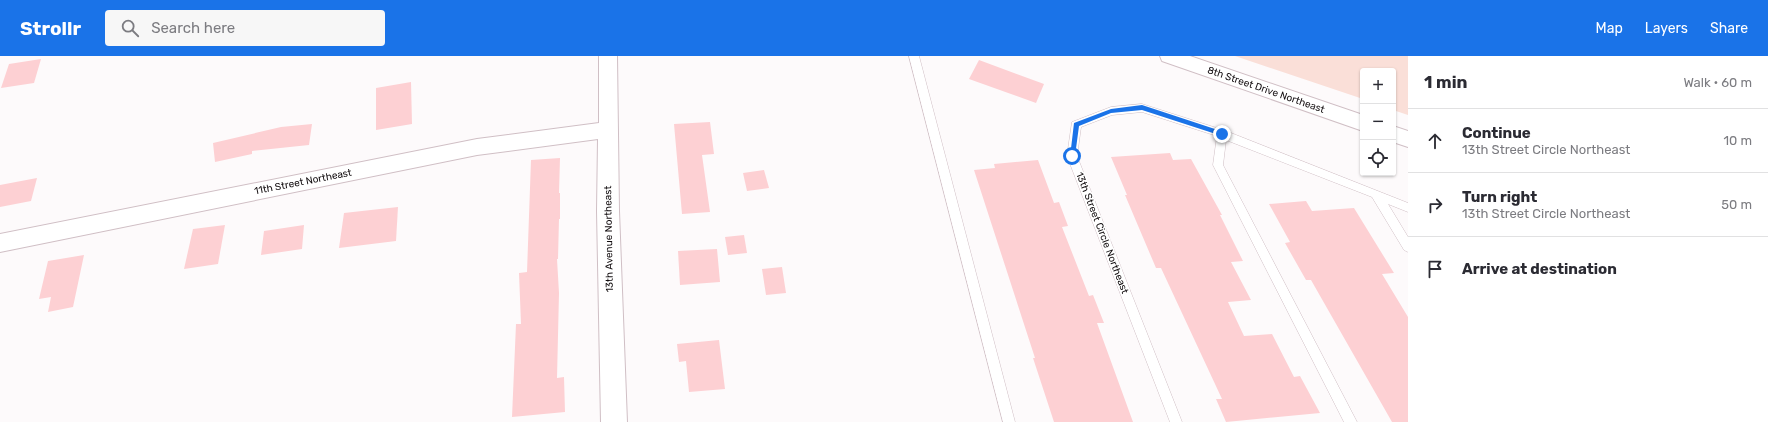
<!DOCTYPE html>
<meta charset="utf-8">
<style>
body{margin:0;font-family:Rubik,sans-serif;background:#f7f7f7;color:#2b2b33}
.controls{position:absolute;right:12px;top:12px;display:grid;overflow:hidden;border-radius:4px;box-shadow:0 1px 3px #0004}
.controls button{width:36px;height:36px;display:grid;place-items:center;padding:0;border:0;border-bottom:1px solid #e1e1e2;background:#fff;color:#2b2b33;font:20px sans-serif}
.stop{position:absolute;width:12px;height:12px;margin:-9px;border:3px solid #1a73e8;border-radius:50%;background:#fff}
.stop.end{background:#1a73e8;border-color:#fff;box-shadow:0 1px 4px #0008}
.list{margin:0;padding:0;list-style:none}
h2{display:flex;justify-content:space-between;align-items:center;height:52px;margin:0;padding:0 16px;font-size:17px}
h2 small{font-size:13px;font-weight:400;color:#7c7c81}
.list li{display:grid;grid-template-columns:26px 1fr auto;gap:12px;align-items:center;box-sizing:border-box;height:64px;padding:0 16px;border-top:1px solid #e1e1e2}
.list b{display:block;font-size:15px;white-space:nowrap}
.list p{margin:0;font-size:13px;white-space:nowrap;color:#7c7c81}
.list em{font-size:13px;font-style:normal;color:#7c7c81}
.icon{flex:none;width:22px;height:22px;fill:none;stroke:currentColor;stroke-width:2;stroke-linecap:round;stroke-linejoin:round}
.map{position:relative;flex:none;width:1408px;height:366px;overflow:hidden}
header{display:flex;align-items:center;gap:24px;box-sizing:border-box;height:56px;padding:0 20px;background:#1a73e8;color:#fff}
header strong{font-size:19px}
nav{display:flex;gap:22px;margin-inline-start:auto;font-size:14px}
.search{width:280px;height:36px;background:#f7f7f7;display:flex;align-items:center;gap:10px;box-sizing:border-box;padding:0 14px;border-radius:4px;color:#7c7c81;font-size:15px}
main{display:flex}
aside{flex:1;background:#fff}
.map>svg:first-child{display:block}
</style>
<header>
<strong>Strollr</strong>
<div class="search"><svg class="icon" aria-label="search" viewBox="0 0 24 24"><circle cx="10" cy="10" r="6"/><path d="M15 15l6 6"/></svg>Search here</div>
<nav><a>Map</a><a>Layers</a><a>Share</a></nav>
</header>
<main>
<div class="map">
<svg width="1408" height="366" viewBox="0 0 1408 366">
<rect width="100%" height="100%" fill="#fdfafb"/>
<path fill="#fadfd8" d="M1235 0H1408V59L1393 54V15H1363V43Z"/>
<g fill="#fdd0d3">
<path d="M41 3 34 27 1 32 9 8Z"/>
<path d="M979 4 1044 28 1036 47 969 23Z"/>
<path d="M411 26 412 68 376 74V32Z"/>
<path d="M710 66 714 98 702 99 710 156 682 158 674 68Z"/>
<path d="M312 68 309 89 252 95V98L215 106 213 87 281 71Z"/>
<path d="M1170 97 1173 104 1191 103 1222 159H1220L1243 205 1231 206 1251 244 1228 246 1244 280 1272 278 1294 321 1300 320 1320 357 1226 366 1216 343H1222L1161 212H1156L1125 139H1127L1111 101Z"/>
<path d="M560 102 559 137H560V163H559L558 203H557L559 237 557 322 564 321 565 356 512 361 516 268H521L519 217 527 216 531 104Z"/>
<path d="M1038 104 1054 147 1059 146 1068 170 1062 171 1089 240 1093 239 1104 267H1097L1133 366H1054L1033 302H1035L974 114 995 112 994 108Z"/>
<path d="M764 114 769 132 747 135 743 117Z"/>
<path d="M37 122 31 145 0 151V129Z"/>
<path d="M1306 145 1312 155 1354 152 1394 217 1382 218 1408 261V366H1392L1311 224H1306L1285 187 1290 186 1269 148Z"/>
<path d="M398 151 396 185 339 192 344 157Z"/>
<path d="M225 169 218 208 184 213 193 173Z"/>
<path d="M304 169 302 193 261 199 264 175Z"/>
<path d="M744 179 747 197 728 199 725 181Z"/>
<path d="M717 193 720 226 680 229 678 195Z"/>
<path d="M84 199 73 251 48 256 51 241 39 243 48 205Z"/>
<path d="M782 211 786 237 766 239 762 213Z"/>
<path d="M719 284 725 333 689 336 686 305 679 306 677 288Z"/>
</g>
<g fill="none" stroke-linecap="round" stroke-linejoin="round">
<g stroke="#d0bfc5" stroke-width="1">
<g id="service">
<path d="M909 0H919L1015 366H1003Z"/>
<path d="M1142 48 1226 75 1408 147V156L1388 148 1408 181V196L1404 194 1372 141 1226 84 1223 109 1357 366H1344L1213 109 1217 80 1142 56 1112 59 1081 71 1077 100 1182 366H1170L1067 100 1072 66 1111 51Z"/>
</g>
</g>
<g stroke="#d0bfc5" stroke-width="2">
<path id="minor" d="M599 0H617L619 155 627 366H601L597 155 598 83 477 99 0 196V178L477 83 599 67Z"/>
</g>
<g stroke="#d0bfc5" stroke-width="2">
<g id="secondary">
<path d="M1160 0H1190L1363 59V75L1162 5Z"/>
<path d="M1393 70 1408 75V91L1393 86Z"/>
</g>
</g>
<use href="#service" fill="#fff" fill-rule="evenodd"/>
<use href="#minor" fill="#fff" fill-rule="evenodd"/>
<use href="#secondary" fill="#fff" fill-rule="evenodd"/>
</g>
<path fill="#1a73e8" d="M1142 49 1224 76 1225 78 1222 80 1142 54 1111 57 1079 70 1075 100 1074 101H1070L1074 67 1111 53Z"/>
<g text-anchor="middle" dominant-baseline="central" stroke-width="3" stroke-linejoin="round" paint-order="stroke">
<g font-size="10" fill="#110c0e" stroke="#fff">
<text transform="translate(1266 34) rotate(19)">8th Street Drive Northeast</text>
<text transform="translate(303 126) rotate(-11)">11th Street Northeast</text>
<text transform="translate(1102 177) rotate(69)">13th Street Circle Northeast</text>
<text transform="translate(609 183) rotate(-91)">13th Avenue Northeast</text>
</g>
</g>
</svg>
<div class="controls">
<button>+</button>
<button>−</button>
<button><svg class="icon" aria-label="locate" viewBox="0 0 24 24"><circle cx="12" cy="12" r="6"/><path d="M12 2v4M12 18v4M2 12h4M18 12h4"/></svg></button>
</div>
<div class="stop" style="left:1072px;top:100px"></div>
<div class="stop end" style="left:1222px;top:78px"></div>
</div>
<aside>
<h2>1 min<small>Walk · 60 m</small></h2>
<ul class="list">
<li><svg class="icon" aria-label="ahead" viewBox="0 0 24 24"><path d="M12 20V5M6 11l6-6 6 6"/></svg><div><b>Continue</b><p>13th Street Circle Northeast</p></div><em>10 m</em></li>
<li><svg class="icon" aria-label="right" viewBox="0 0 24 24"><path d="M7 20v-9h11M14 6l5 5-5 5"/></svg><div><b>Turn right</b><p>13th Street Circle Northeast</p></div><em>50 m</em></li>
<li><svg class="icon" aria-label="arrive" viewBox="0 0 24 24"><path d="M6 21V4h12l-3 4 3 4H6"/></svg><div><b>Arrive at destination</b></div></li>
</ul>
</aside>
</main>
